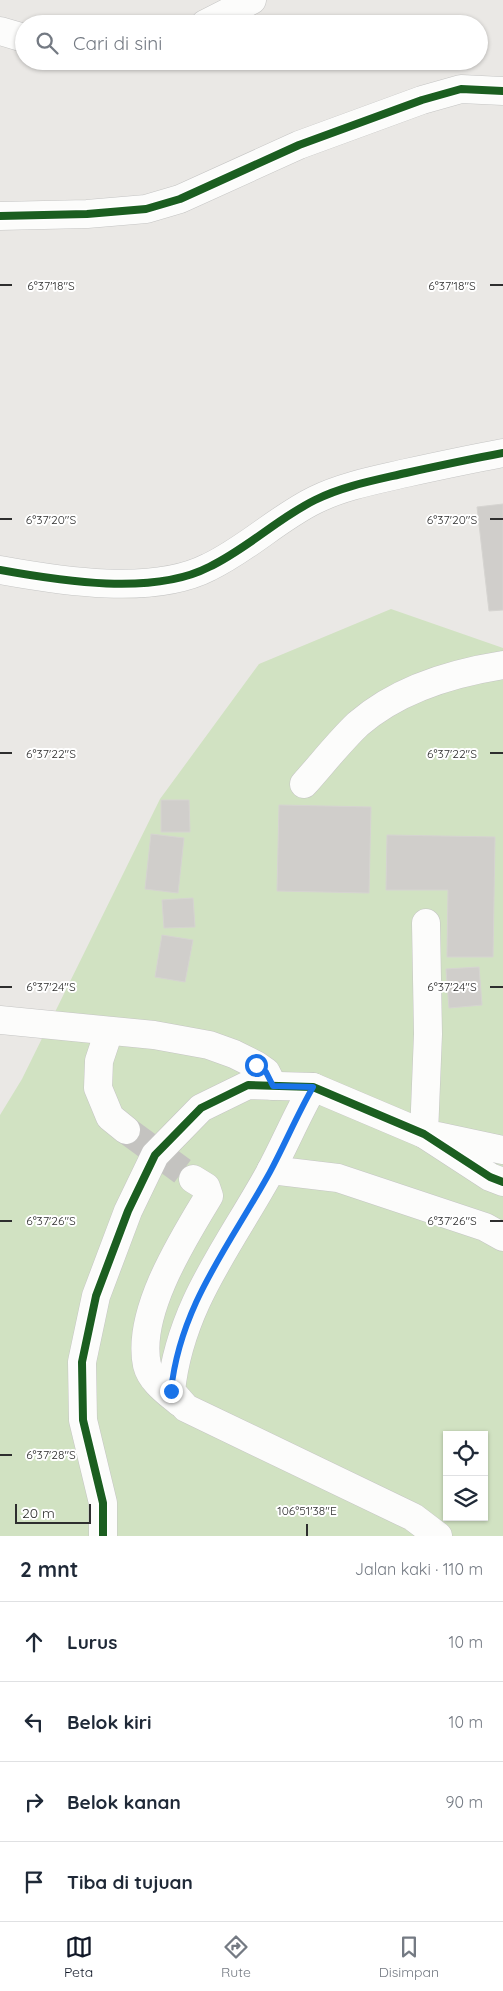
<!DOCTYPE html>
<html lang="id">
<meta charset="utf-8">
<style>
body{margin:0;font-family:Quicksand,sans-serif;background:#f6f6f7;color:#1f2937}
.controls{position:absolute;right:15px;bottom:15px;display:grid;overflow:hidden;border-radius:0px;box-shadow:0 1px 4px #0004}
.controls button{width:45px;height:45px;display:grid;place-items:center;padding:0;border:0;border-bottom:1px solid #e0e1e3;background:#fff;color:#1f2937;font:25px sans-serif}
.scale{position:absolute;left:15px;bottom:12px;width:76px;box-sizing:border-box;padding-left:5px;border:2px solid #2e2e2e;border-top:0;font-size:14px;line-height:18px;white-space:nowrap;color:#2e2e2e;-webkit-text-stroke:4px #fff;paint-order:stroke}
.stop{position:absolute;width:15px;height:15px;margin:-11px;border:4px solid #1a73e8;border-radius:50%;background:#fff}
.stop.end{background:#1a73e8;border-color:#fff;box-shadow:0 1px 5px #0008}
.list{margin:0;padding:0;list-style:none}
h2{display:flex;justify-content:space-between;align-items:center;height:65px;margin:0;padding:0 20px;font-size:21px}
h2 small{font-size:16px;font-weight:400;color:#747a83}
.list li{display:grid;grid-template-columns:32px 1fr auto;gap:15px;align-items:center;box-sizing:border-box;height:80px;padding:0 20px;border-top:1px solid #e0e1e3}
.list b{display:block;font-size:19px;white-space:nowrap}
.list em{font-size:16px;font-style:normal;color:#747a83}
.icon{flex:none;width:28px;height:28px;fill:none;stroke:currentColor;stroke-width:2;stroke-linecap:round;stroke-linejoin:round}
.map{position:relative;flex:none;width:503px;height:1536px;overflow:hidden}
.search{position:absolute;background:#fff;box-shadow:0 1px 4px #0004;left:15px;right:15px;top:15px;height:55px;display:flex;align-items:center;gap:12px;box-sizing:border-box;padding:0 18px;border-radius:28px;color:#747a83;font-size:19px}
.sheet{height:385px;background:#fff}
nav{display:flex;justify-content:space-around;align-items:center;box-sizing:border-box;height:70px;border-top:1px solid #e0e1e3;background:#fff;font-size:14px;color:#747a83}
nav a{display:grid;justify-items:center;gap:2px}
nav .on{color:#111827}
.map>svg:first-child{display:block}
</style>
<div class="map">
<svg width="503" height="1536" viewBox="0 0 503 1536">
<rect width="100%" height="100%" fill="#eae8e5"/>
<path fill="#d1e2c2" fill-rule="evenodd" d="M391 609 503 648V1536H0V1115L22 1079 160 799 259 664ZM447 1435H484V1517H447Z"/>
<g fill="#d0cecb" stroke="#d6d4d1">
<path d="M503 504V610L489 611 477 507Z"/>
<path d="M161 800H189L190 832H161Z"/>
<path d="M279 805 371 807 369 893 277 891Z"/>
<path d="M151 834 184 838 178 893 145 889Z"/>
<path d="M387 835 495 837 493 957H447L448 890H386Z"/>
<path d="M193 898 195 927 164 928 162 900Z"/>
<path d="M162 935 193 940 185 982 155 977Z"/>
<path d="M479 967 482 1005 449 1008 446 969Z"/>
</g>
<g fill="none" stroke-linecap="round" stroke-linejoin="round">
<path stroke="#c4c3c0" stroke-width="28" stroke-dasharray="28 14" stroke-linecap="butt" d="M126 1130 193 1179"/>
<g stroke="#c5c5c4" stroke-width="29">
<g id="minor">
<path d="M205 24 252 0"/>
<path d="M0 31 24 38"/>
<path d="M0 216 87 214 146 209 180 199 299 145 422 100 461 89 503 91"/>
<path d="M0 570C61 581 153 596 209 567 247 549 278 518 315 500 343 486 376 480 406 473 438 466 471 459 503 453"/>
<path d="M304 784C322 764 339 742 358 724 398 689 452 673 503 665"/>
<path d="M0 1020 154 1035 209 1045 234 1054 256 1065 266 1072 273 1086"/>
<path d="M109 1031 99 1061 98 1088 110 1117 126 1130"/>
<path d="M313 1087C297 1115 285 1144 270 1172 230 1245 180 1305 171 1391L186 1408 413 1517 438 1536"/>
<path d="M424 1134 428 1034 426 923"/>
<path d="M437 1136 503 1150"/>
<path d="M271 1170 338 1178 485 1227 503 1237"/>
<path d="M179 1402C167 1392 151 1381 147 1365 136 1313 183 1239 209 1196L206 1187 193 1179"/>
<path d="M103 1536V1503L83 1420 82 1362 96 1296 128 1211 155 1155 201 1108 248 1085 313 1087 424 1134 490 1177 503 1182"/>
</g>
</g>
<use href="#minor" stroke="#fcfcfb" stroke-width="28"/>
<g stroke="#fff" stroke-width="11">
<g id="cycleway">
<path d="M0 216 87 214 146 209 180 199 299 145 422 100 461 89 503 91"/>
<path d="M0 570C61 581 153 596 209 567 247 549 278 518 315 500 343 486 376 480 406 473 438 466 471 459 503 453"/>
<path d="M103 1536V1503L83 1420 82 1362 96 1296 128 1211 155 1155 201 1108 248 1085 313 1087 424 1134 490 1177 503 1182"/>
</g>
</g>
<use href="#cycleway" stroke="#1b5e20" stroke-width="8"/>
</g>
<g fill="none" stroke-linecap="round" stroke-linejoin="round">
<path stroke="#1a73e8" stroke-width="6" d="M171 1391C180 1305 230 1245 270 1172 285 1144 297 1115 313 1087L273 1086 266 1072 256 1065"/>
</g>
<path fill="none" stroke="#2e2e2e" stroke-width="2" d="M0 285H12M490 285H503M0 519H12M490 519H503M0 753H12M490 753H503M0 987H12M490 987H503M0 1221H12M490 1221H503M0 1455H12M307 1524V1536"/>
<g font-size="12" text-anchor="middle" fill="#2e2e2e" stroke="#fff" stroke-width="4" stroke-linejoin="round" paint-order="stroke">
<text x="51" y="290">6°37'18"S</text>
<text x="452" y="290">6°37'18"S</text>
<text x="51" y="524">6°37'20"S</text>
<text x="452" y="524">6°37'20"S</text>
<text x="51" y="758">6°37'22"S</text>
<text x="452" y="758">6°37'22"S</text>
<text x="51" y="991">6°37'24"S</text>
<text x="452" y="991">6°37'24"S</text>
<text x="51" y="1225">6°37'26"S</text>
<text x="452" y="1225">6°37'26"S</text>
<text x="51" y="1459">6°37'28"S</text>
<text x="307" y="1515">106°51'38"E</text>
</g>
</svg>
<div class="controls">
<button><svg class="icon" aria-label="locate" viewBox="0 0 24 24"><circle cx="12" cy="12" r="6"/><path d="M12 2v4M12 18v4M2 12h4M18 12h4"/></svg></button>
<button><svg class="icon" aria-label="layers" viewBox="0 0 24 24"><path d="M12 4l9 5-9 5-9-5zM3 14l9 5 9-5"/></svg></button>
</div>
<div class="scale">20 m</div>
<div class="stop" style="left:256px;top:1065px"></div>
<div class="stop end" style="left:171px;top:1391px"></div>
<div class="search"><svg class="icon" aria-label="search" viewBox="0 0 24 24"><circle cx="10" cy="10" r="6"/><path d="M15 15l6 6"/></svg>Cari di sini</div>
</div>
<section class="sheet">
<h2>2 mnt<small>Jalan kaki · 110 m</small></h2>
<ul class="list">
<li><svg class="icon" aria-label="ahead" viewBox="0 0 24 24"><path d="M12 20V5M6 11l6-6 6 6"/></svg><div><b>Lurus</b></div><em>10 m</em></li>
<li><svg class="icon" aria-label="left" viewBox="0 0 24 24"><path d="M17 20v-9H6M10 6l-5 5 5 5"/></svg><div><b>Belok kiri</b></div><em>10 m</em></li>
<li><svg class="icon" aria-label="right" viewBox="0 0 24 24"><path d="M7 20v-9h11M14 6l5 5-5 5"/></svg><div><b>Belok kanan</b></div><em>90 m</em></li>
<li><svg class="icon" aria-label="arrive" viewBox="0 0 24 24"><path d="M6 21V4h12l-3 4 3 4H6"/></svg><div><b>Tiba di tujuan</b></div></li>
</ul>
</section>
<nav>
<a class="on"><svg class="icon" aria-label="map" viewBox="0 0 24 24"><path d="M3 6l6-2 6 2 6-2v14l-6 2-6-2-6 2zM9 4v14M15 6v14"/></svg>Peta</a>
<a><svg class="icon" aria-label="directions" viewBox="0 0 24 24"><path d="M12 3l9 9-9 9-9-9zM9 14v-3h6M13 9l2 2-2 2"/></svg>Rute</a>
<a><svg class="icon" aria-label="saved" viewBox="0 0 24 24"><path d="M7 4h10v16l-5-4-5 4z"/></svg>Disimpan</a>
</nav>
